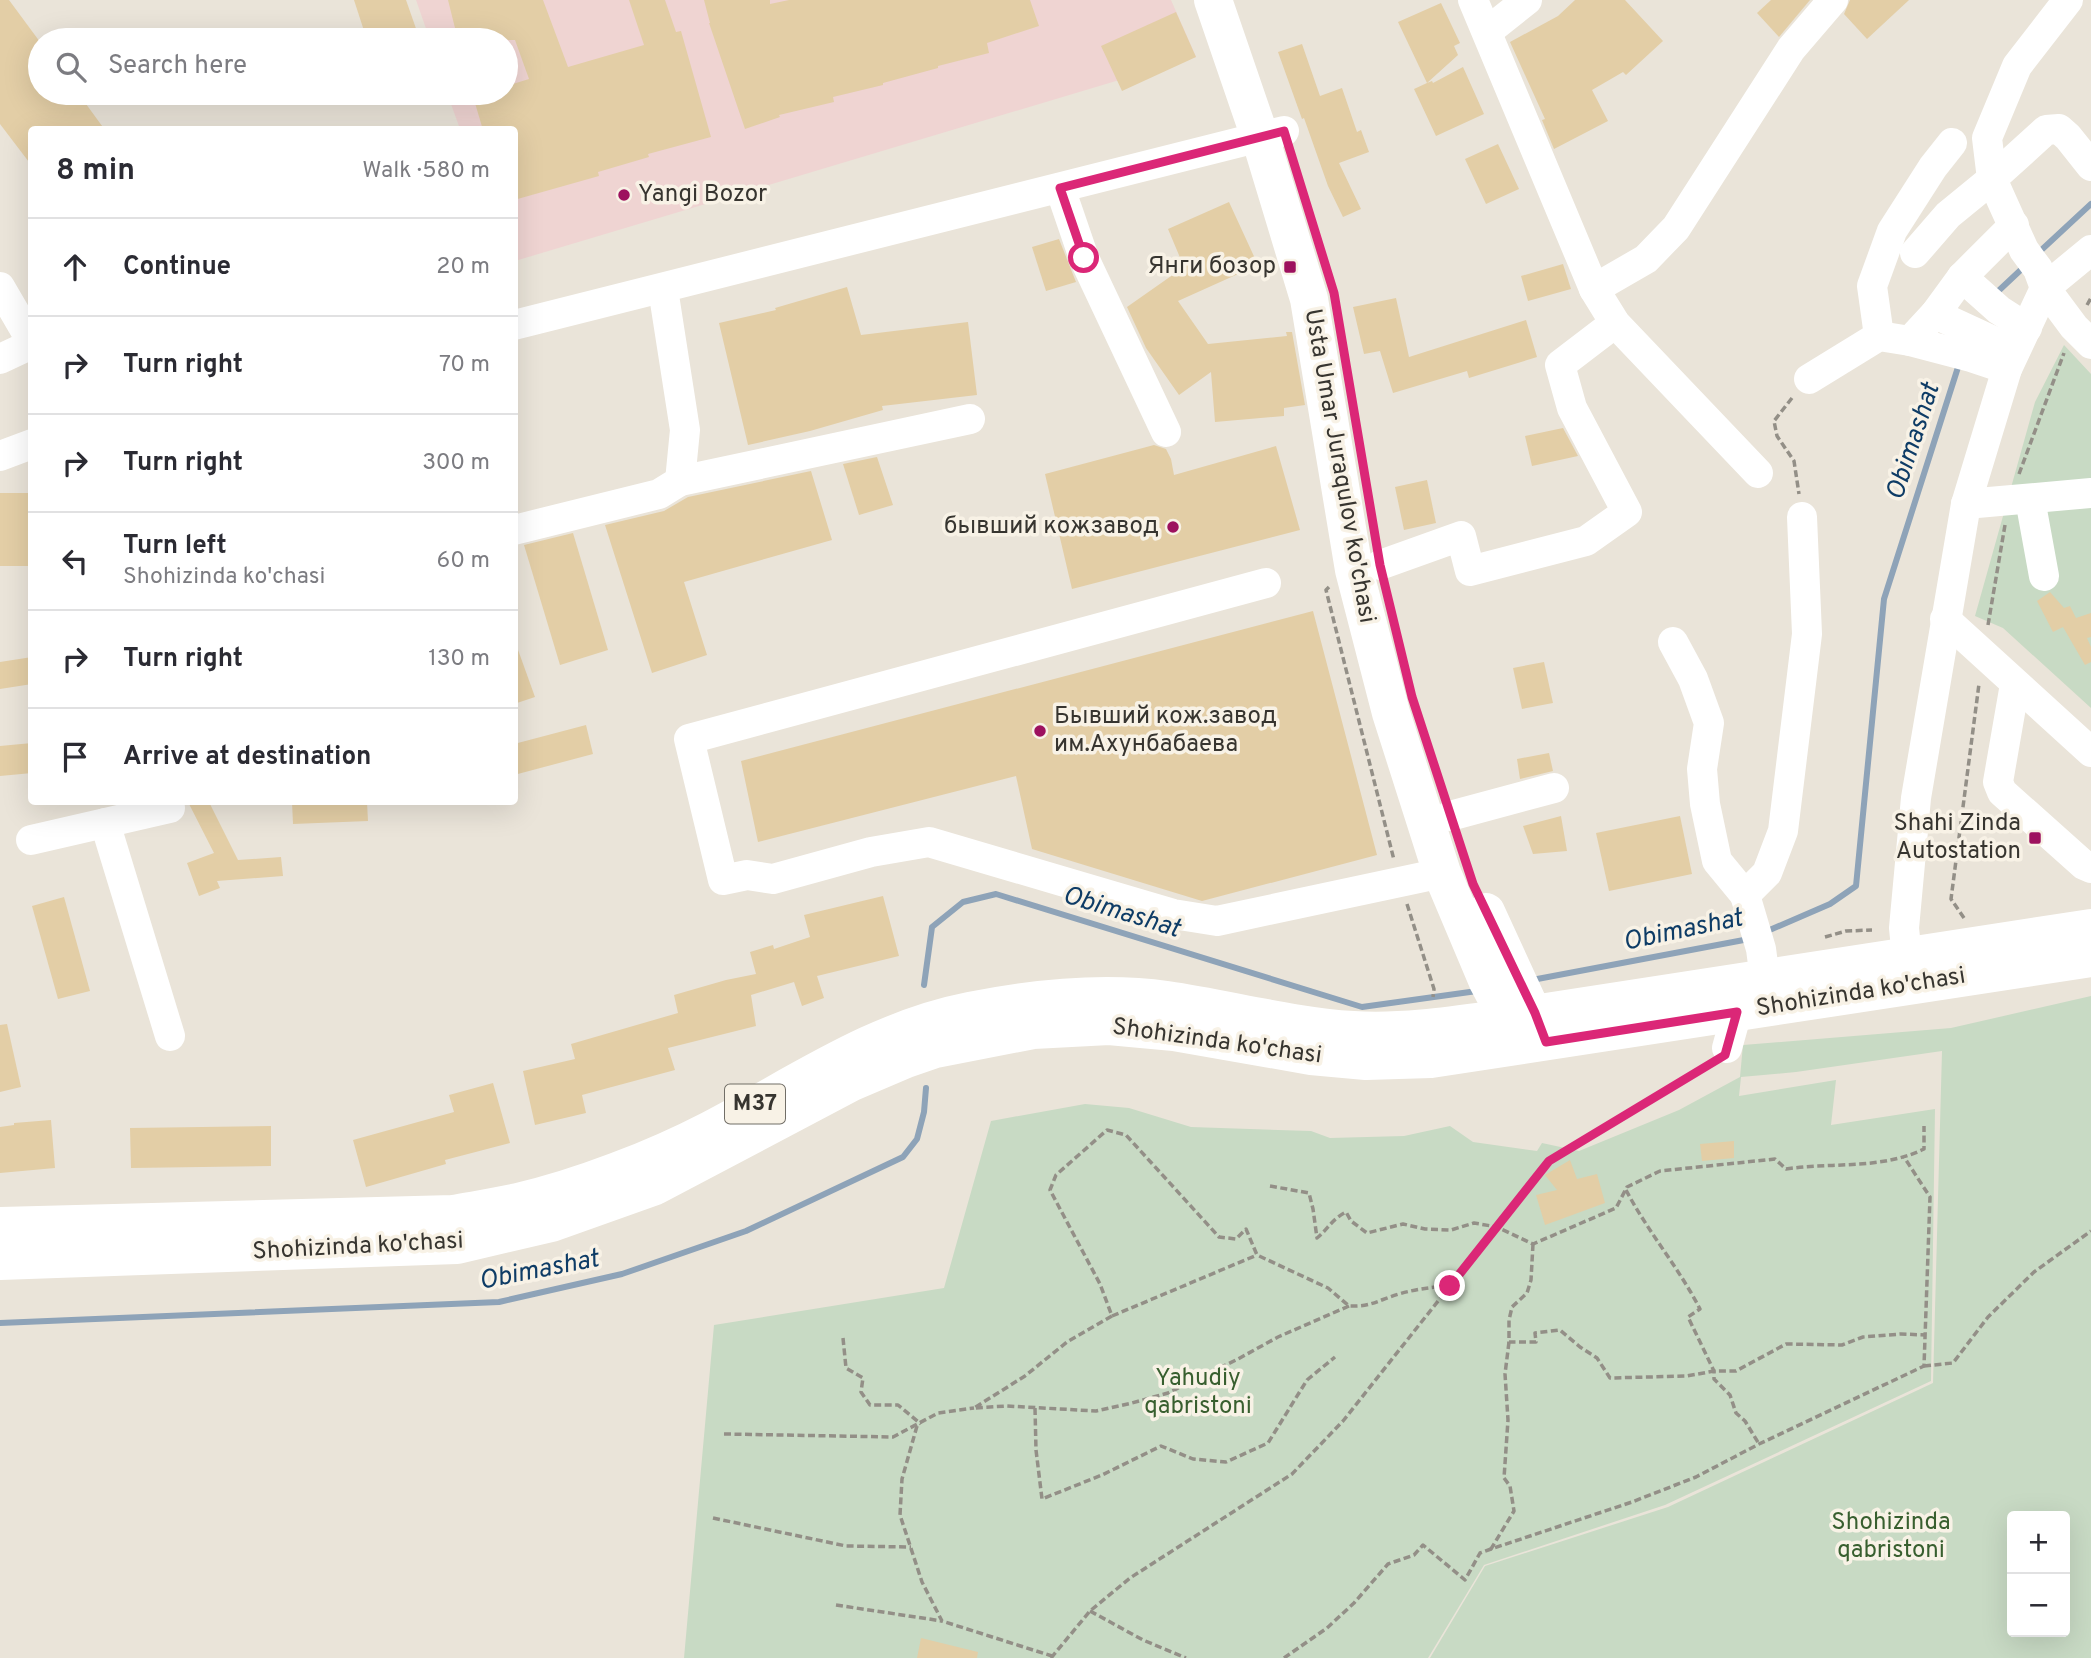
<!DOCTYPE html>
<meta charset="utf-8">
<style>
body{margin:0;font-family:Overpass,sans-serif;background:#f2f2f3;color:#2b2b33}
.controls{position:absolute;right:21px;bottom:21px;display:grid;overflow:hidden;border-radius:7px;box-shadow:0 7px 28px #0002}
.controls button{width:63px;height:63px;display:grid;place-items:center;padding:0;border:0;border-bottom:2px solid #e1e1e2;background:#fff;color:#2b2b33;font:35px sans-serif}
.stop{position:absolute;width:21px;height:21px;margin:-16px;border:5px solid #db2777;border-radius:50%;background:#fff}
.stop.end{background:#db2777;border-color:#fff;box-shadow:0 2px 7px #0008}
.list{margin:0;padding:0;list-style:none}
h2{display:flex;justify-content:space-between;align-items:center;height:91px;margin:0;padding:0 28px;font-size:30px}
h2 small{font-size:23px;font-weight:400;color:#7c7c81}
.list li{display:grid;grid-template-columns:46px 1fr auto;gap:21px;align-items:center;box-sizing:border-box;height:98px;padding:0 28px;border-top:2px solid #e1e1e2}
.list b{display:block;font-size:26px;white-space:nowrap}
.list p{margin:0;font-size:23px;white-space:nowrap;color:#7c7c81}
.list em{font-size:23px;font-style:normal;color:#7c7c81}
.icon{flex:none;width:38px;height:38px;fill:none;stroke:currentColor;stroke-width:2;stroke-linecap:round;stroke-linejoin:round}
.map{position:relative;flex:none;width:2091px;height:1658px;overflow:hidden}
.search{position:absolute;background:#fff;box-shadow:0 7px 28px #0002;left:28px;top:28px;width:490px;height:77px;display:flex;align-items:center;gap:18px;box-sizing:border-box;padding:0 24px;border-radius:38px;color:#7c7c81;font-size:26px}
.panel{position:absolute;background:#fff;box-shadow:0 7px 28px #0002;left:28px;top:126px;width:490px;height:679px;border-radius:7px}
.map>svg:first-child{display:block}
</style>
<div class="map">
<svg width="2091" height="1658" viewBox="0 0 2091 1658">
<rect width="100%" height="100%" fill="#eae4d9"/>
<path fill="#efd4d2" d="M416 0H1171L1196 57 515 261 514 130 460 129 447 93H506V40H430Z"/>
<g fill="#c8dac4" fill-rule="evenodd">
<path d="M2064 345 2091 374V708L2003 628 1975 616 2035 402Z"/>
<path d="M2091 996V1658H1430L1485 1566 1668 1507 1933 1383 1942 1051 1796 1072 1741 1077 1739 1096 1836 1080 1831 1125 1935 1109 1931 1381 1665 1505 1484 1565 1428 1658H684L714 1325 944 1288 991 1121 1085 1104 1129 1108 1191 1127 1311 1131 1330 1138 1404 1136 1450 1126 1473 1142 1537 1151 1542 1143 1579 1151 1679 1110 1740 1077 1743 1045 1951 1028ZM2012 1516H2065V1632H2012Z"/>
</g>
<g fill="none" stroke-linecap="round" stroke-linejoin="round">
<g stroke="#8ea3b8" stroke-width="6">
<path d="M2036 255 2091 204"/>
<path d="M1993 296 2026 265"/>
<path d="M1765 932 1830 904 1856 886 1884 599 1960 361"/>
<path d="M1532 980 1749 939"/>
<path d="M924 985 932 927 963 902 996 894 1362 1007 1477 991"/>
<path d="M0 1323 499 1302 622 1274 746 1231 903 1157 917 1139 924 1112 926 1088"/>
</g>
</g>
<g fill="#e3cea6">
<path d="M0 0H9L40 42V93H78L105 130H32V166L0 124Z"/>
<path d="M354 0H406L420 40H367Z"/>
<path d="M448 0H543L568 67 644 45 629 0H665L676 32 681 31 711 137 648 154 649 157 598 172 599 176 514 200V130H483L472 93H506V86L529 79 515 40H458Z"/>
<path d="M704 0H770V4L789 0H1030L1039 26 987 43 989 53 938 66V68L883 83V85L833 97 834 102 779 115 780 117 745 129 709 23H710Z"/>
<path d="M1575 0H1625L1663 41 1626 75 1623 72 1592 90 1608 121 1554 149 1542 120 1545 119 1510 42 1558 16Z"/>
<path d="M1771 0H1810L1779 37 1757 13Z"/>
<path d="M1850 0H1909L1867 39 1844 14Z"/>
<path d="M1441 3 1460 43 1454 46 1458 55 1427 83 1432 81 1433 83 1463 67 1484 114 1436 136 1414 89 1427 83 1398 22Z"/>
<path d="M1176 12 1196 57 1122 91 1101 46Z"/>
<path d="M1302 44 1320 96 1342 88 1357 132 1361 130 1369 152 1339 163 1361 209 1343 217 1328 186 1304 118 1302 119 1278 52Z"/>
<path d="M1498 144 1519 189 1486 204 1465 159Z"/>
<path d="M1229 202 1258 265 1178 301 1208 344 1287 336 1286 332H1292L1305 405 1284 408V416L1215 422 1211 372 1179 395 1146 348 1127 307 1184 267 1168 229Z"/>
<path d="M1059 239 1076 282 1046 291 1032 247Z"/>
<path d="M1563 264 1571 289 1528 301 1521 276Z"/>
<path d="M847 287 861 335 968 322 977 395 882 406 883 410 810 431 748 445 719 323 776 310 775 308Z"/>
<path d="M1396 298 1409 357 1526 320 1537 357 1469 378 1467 371 1393 393 1380 351 1364 354 1353 307Z"/>
<path d="M1563 428 1578 456 1532 466 1525 436Z"/>
<path d="M1154 445 1166 449 1171 459 1174 475 1276 446 1300 530 1072 589 1045 474Z"/>
<path d="M877 457 893 505 859 515 843 464Z"/>
<path d="M811 471 832 540 684 582 707 655 652 673 605 525 664 511 688 497Z"/>
<path d="M1427 480 1436 523 1404 530 1395 487Z"/>
<rect x="0" y="493" width="32" height="73"/>
<path d="M573 533 608 650 560 665 524 545Z"/>
<path d="M2050 592 2064 608 2070 606 2076 618 2091 613V637L2087 638 2091 647V662L2085 665 2063 627 2053 632 2037 601Z"/>
<path d="M1313 611 1377 855 1202 901 1032 849 1016 776 758 842 741 761Z"/>
<path d="M517 647 535 697 514 704V648Z"/>
<path d="M32 657V684L0 689V662Z"/>
<path d="M1544 662 1553 703 1522 709 1513 668Z"/>
<path d="M586 725 593 754 514 775V744Z"/>
<path d="M32 743V773L0 776V746Z"/>
<path d="M1549 753 1553 771 1520 779 1517 759Z"/>
<path d="M188 802H209L238 860 281 857 283 876 217 881 220 888 199 896 187 863 214 853Z"/>
<path d="M292 802H367L368 821 293 824Z"/>
<path d="M1561 816 1567 851 1533 854 1523 826Z"/>
<path d="M1680 816 1692 874 1609 891 1596 833Z"/>
<path d="M883 896 899 956 817 976 824 998 802 1006 794 982 751 995 756 1026 668 1048 675 1070 582 1095 586 1113 535 1125 523 1071 575 1059 571 1044 678 1013 674 995 726 980 756 974 750 952 773 945 774 949 810 937 804 915Z"/>
<path d="M64 897 90 991 58 999 32 906Z"/>
<path d="M7 1024 21 1087 0 1092V1025Z"/>
<path d="M493 1083 510 1143 445 1160 446 1164 366 1187 353 1140 454 1112 449 1095Z"/>
<path d="M51 1120 55 1168 0 1173V1127L14 1125V1123Z"/>
<path d="M271 1126V1166L131 1168 130 1128Z"/>
<path d="M1734 1141V1158L1702 1161 1700 1144Z"/>
<path d="M1570 1160 1577 1179 1597 1174 1605 1203 1545 1225 1536 1195 1557 1190 1545 1175Z"/>
<path d="M921 1638 978 1652 977 1658H917Z"/>
</g>
<g fill="none" stroke-linecap="round" stroke-linejoin="round">
<g stroke="#938f87" stroke-width="3.5" stroke-dasharray="7 3.5" stroke-linecap="butt">
<path d="M2087 305 2091 298"/>
<path d="M1792 398 1774 421 1777 436 1794 461 1799 494"/>
<path d="M2019 474 2064 353"/>
<path d="M1329 587 1326 590 1394 860"/>
<path d="M1988 625 2005 525"/>
<path d="M1407 904 1434 989 1433 997"/>
<path d="M1964 918 1951 899 1979 684"/>
<path d="M1825 937 1846 931 1872 930"/>
<path d="M1270 1186 1309 1193 1313 1209 1317 1238C1329 1228 1331 1220 1346 1212L1351 1221 1367 1233 1403 1224 1425 1229 1451 1230 1474 1223 1497 1227 1533 1244 1616 1208 1627 1187 1660 1171 1775 1159 1786 1169C1832 1162 1881 1170 1924 1149V1126"/>
<path d="M1626 1190C1648 1232 1679 1268 1700 1309L1688 1317 1714 1371V1379L1730 1395 1736 1413 1745 1421 1759 1444"/>
<path d="M1533 1244 1531 1280 1527 1293 1512 1307 1509 1320V1342H1536L1535 1333 1560 1330 1580 1347 1597 1358 1610 1378 1687 1376 1714 1371H1736L1786 1344 1842 1345 1863 1337 1901 1334 1926 1335"/>
<path d="M1349 1306 1278 1337 1238 1359 1168 1393 1132 1403 1096 1411 1007 1406 974 1408 1025 1376 1067 1342 1112 1316 1100 1284 1050 1190 1056 1175 1107 1130 1126 1135 1219 1237 1236 1239 1246 1229 1257 1255 1328 1288 1349 1306C1372 1307 1378 1300 1399 1294 1416 1289 1432 1287 1450 1286"/>
<path d="M1112 1316 1257 1255"/>
<path d="M843 1338 846 1368 863 1378 861 1392 870 1405H898L921 1424"/>
<path d="M1509 1342 1505 1374 1508 1420 1504 1478 1510 1486 1514 1511 1491 1549 1632 1502 1696 1477 1759 1444 1924 1366 1930 1197 1904 1157"/>
<path d="M1924 1366 1953 1363 1988 1317 2034 1272 2091 1231"/>
<path d="M1035 1408 1036 1450 1042 1499 1102 1475 1161 1446 1193 1459 1226 1462 1268 1443 1307 1380 1335 1357"/>
<path d="M917 1426 902 1479 900 1515 922 1582 942 1621 1052 1656"/>
<path d="M724 1434 893 1437 938 1413 974 1408"/>
<path d="M713 1518 846 1546 911 1547"/>
<path d="M836 1605 942 1621"/>
<path d="M1090 1611 1143 1640 1186 1658"/>
<path d="M1051 1658 1090 1611 1130 1578 1292 1474 1343 1421 1549 1161 1708 1065"/>
<path d="M1284 1658 1327 1628 1354 1603 1388 1564 1414 1555 1423 1545 1465 1580 1480 1553 1491 1549"/>
</g>
<g stroke="#fff" stroke-width="30">
<path d="M1473 0 1594 289 1615 323 1758 473"/>
<path d="M2068 0 2017 66 1987 138 1992 179 2024 250 2038 269 2045 288 2074 327 2091 344"/>
<path d="M1488 31 1527 0"/>
<path d="M1060 188 1084 258 1166 432"/>
<path d="M1915 253 1948 215 1992 179 2046 130 2059 129 2068 137 2091 166"/>
<path d="M1962 277 1999 310 2027 328"/>
<path d="M0 287 32 342"/>
<path d="M1594 289 1646 259 1676 228 1791 49 1833 0"/>
<path d="M1935 314 2015 351"/>
<path d="M514 325 1284 131"/>
<path d="M1879 336 1872 286 1892 231 1933 167 1952 143"/>
<path d="M1910 341 1935 314 1962 277 2014 225"/>
<path d="M0 359 32 344"/>
<path d="M1809 379 1879 336 1910 341 1971 357 2007 369"/>
<path d="M0 456 32 444"/>
<path d="M680 481 970 419"/>
<path d="M2030 499 2044 576"/>
<path d="M1966 504 2091 493"/>
<path d="M514 530 659 494 680 481 685 430 663 289"/>
<path d="M1380 565 1461 536 1470 571 1586 541 1627 512 1572 408 1560 365 1615 323"/>
<path d="M1266 583 689 739 723 880 747 875 773 879 871 852 929 842 1173 914 1217 921 1442 873"/>
<path d="M1945 619 2091 752"/>
<path d="M1673 642 1693 679 1709 723 1702 769 1705 804 1717 861 1745 895"/>
<path d="M2015 684 1998 782 2002 792 2084 865 2091 868"/>
<path d="M1450 816 1554 788"/>
<path d="M105 823 170 1036"/>
<path d="M31 840 170 808 169 802"/>
<path d="M1909 978 1904 928 1916 798 1966 504 2007 369 2045 288 2091 250"/>
<path d="M1765 979 1761 949 1745 895 1767 873 1783 831 1807 634 1802 517"/>
<path d="M1727 1048 1737 1012"/>
</g>
<g stroke="#fff" stroke-width="38">
<path d="M1213 0 1260 137 1309 299 1354 570 1391 713 1442 873 1488 982 1507 1018 1513 1040"/>
<path d="M1486 912 1543 1036"/>
<path d="M0 1226 453 1214C475 1210 497 1207 518 1202 579 1188 654 1159 710 1130 795 1086 873 1030 970 1011 1035 998 1101 991 1167 1000 1229 1009 1290 1026 1353 1030 1405 1033 1455 1025 1507 1018L2091 928"/>
<path d="M0 1261 457 1245 551 1223 655 1186 852 1082 906 1059 935 1049 1033 1030 1109 1026 1174 1032 1311 1056 1366 1061 1431 1059 2091 958"/>
</g>
</g>
<g fill="none" stroke-linecap="round" stroke-linejoin="round">
<path stroke="#db2777" stroke-width="9" d="M1084 258 1060 188 1284 131 1334 293 1380 565 1412 697 1473 884 1535 1013 1546 1042 1737 1012 1725 1055 1549 1161 1450 1286"/>
</g>
<g fill="#9d115e" stroke="#f8f2e6" stroke-width="2.5">
<circle cx="624" cy="195" r="7"/>
<rect x="1283" y="260" width="14" height="14" rx="3.5"/>
<circle cx="1173" cy="527" r="7"/>
<circle cx="1040" cy="731" r="7"/>
<rect x="2028" y="831" width="14" height="14" rx="3.5"/>
</g>
<g text-anchor="middle" dominant-baseline="central" stroke-width="7" stroke-linejoin="round" paint-order="stroke">
<rect fill="#f8f2e6" stroke="#716e67" stroke-width="2" x="725" y="1084.5" width="60" height="39" rx="5"/>
<g font-size="23" font-weight="bold" fill="#373530">
<text x="755" y="1104">M37</text>
</g>
<g font-size="24" fill="#373530" stroke="#f8f2e6" text-anchor="end">
<text x="638" y="195" text-anchor="start">Yangi Bozor</text>
<text x="1276" y="267">Янги бозор</text>
<text x="1159" y="527">бывший кожзавод</text>
<text x="1054" y="717" text-anchor="start">Бывший кож.завод<tspan x="1054" dy="28">им.Ахунбабаева</tspan></text>
<text x="2021" y="824">Shahi Zinda<tspan x="2021" dy="28">Autostation</tspan></text>
</g>
<g font-size="24" fill="#373530" stroke="#f8f2e6">
<text transform="translate(1339 466) rotate(80)">Usta Umar Juraqulov ko'chasi</text>
<text transform="translate(1861 993) rotate(-9)">Shohizinda ko'chasi</text>
<text transform="translate(1217 1042) rotate(8)">Shohizinda ko'chasi</text>
<text transform="translate(358 1247) rotate(-3)">Shohizinda ko'chasi</text>
</g>
<g font-size="24" fill="#385f2f" stroke="#f8f2e6">
<text x="1198" y="1379">Yahudiy<tspan x="1198" dy="28">qabristoni</tspan></text>
<text x="1891" y="1523">Shohizinda<tspan x="1891" dy="28">qabristoni</tspan></text>
</g>
<g font-size="26" font-style="italic" fill="#0e3c66" stroke="#f8f2e6">
<text transform="translate(1914 442) rotate(-72)">Obimashat</text>
<text transform="translate(1121 913) rotate(17)">Obimashat</text>
<text transform="translate(1683 931) rotate(-12)">Obimashat</text>
<text transform="translate(539 1271) rotate(-11)">Obimashat</text>
</g>
</g>
</svg>
<div class="controls">
<button>+</button>
<button>−</button>
</div>
<div class="stop" style="left:1084px;top:258px"></div>
<div class="stop end" style="left:1450px;top:1286px"></div>
<div class="search"><svg class="icon" aria-label="search" viewBox="0 0 24 24"><circle cx="10" cy="10" r="6"/><path d="M15 15l6 6"/></svg>Search here</div>
<section class="panel">
<h2>8 min<small>Walk · 580 m</small></h2>
<ul class="list">
<li><svg class="icon" aria-label="ahead" viewBox="0 0 24 24"><path d="M12 20V5M6 11l6-6 6 6"/></svg><div><b>Continue</b></div><em>20 m</em></li>
<li><svg class="icon" aria-label="right" viewBox="0 0 24 24"><path d="M7 20v-9h11M14 6l5 5-5 5"/></svg><div><b>Turn right</b></div><em>70 m</em></li>
<li><svg class="icon" aria-label="right" viewBox="0 0 24 24"><path d="M7 20v-9h11M14 6l5 5-5 5"/></svg><div><b>Turn right</b></div><em>300 m</em></li>
<li><svg class="icon" aria-label="left" viewBox="0 0 24 24"><path d="M17 20v-9H6M10 6l-5 5 5 5"/></svg><div><b>Turn left</b><p>Shohizinda ko'chasi</p></div><em>60 m</em></li>
<li><svg class="icon" aria-label="right" viewBox="0 0 24 24"><path d="M7 20v-9h11M14 6l5 5-5 5"/></svg><div><b>Turn right</b></div><em>130 m</em></li>
<li><svg class="icon" aria-label="arrive" viewBox="0 0 24 24"><path d="M6 21V4h12l-3 4 3 4H6"/></svg><div><b>Arrive at destination</b></div></li>
</ul>
</section>
</div>
